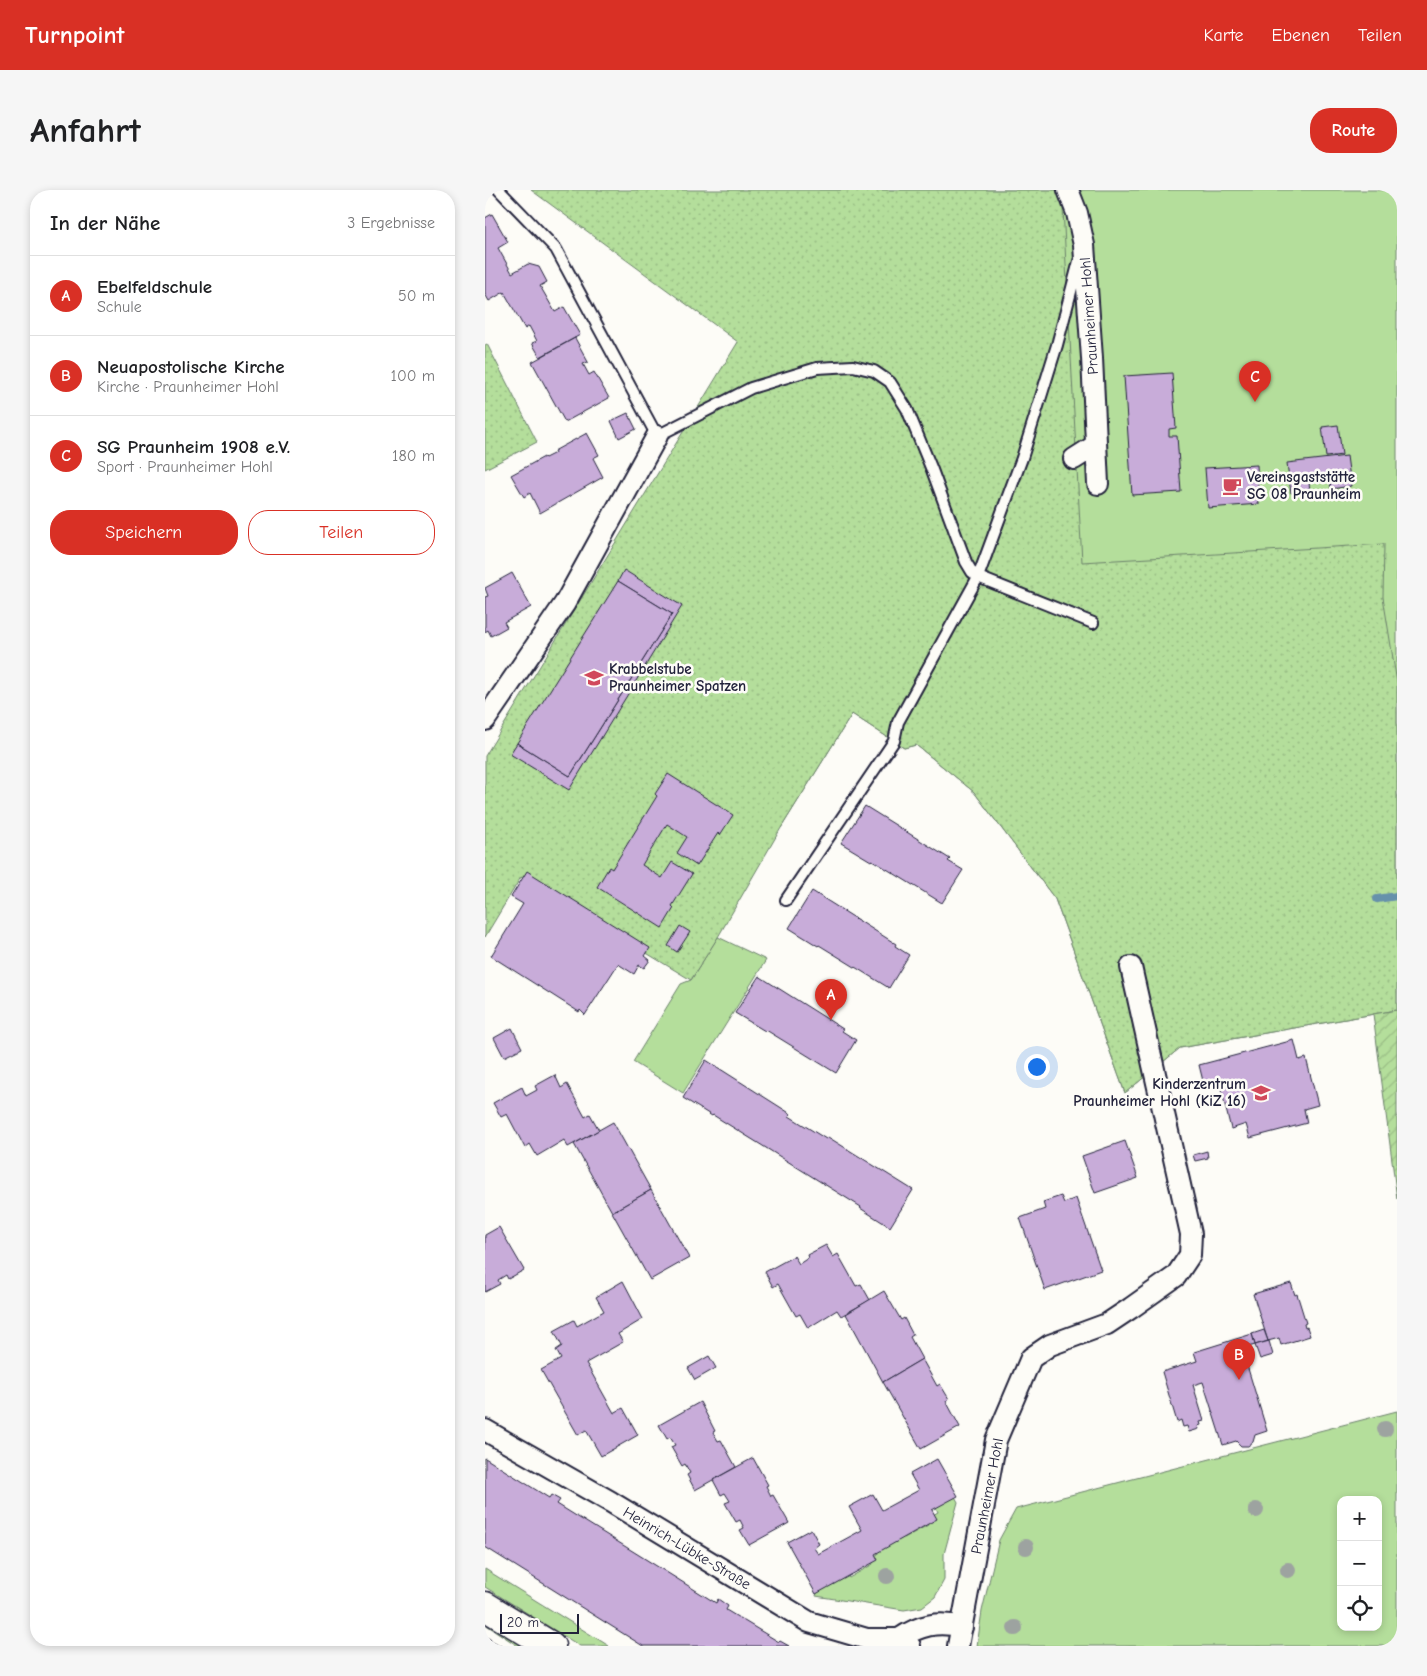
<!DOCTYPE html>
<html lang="de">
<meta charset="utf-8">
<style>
body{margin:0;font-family:"Comic Neue",sans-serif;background:#f6f6f6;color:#202124}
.controls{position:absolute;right:15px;bottom:15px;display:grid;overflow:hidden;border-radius:10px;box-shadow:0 2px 8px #0003}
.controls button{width:45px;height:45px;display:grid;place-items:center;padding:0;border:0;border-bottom:1px solid #e0e0e0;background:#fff;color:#202124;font:25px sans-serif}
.scale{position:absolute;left:15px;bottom:12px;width:79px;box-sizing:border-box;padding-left:5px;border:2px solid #22223b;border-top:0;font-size:14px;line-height:18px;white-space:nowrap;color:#22223b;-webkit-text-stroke:4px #fdfcf7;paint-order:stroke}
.you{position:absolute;left:551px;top:876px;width:18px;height:18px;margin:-12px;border:4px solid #fff;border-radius:50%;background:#1a73e8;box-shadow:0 0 0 8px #1a73e833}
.badge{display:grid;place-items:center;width:32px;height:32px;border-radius:50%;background:#d93025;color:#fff;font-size:16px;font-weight:700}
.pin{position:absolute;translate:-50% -41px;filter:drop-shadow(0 1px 2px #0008)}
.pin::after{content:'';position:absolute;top:26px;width:18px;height:15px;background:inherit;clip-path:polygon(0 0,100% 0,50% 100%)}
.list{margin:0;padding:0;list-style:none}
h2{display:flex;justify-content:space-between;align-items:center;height:65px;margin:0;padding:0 20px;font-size:21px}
h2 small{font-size:16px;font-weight:400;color:#757577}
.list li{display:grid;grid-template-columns:32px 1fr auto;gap:15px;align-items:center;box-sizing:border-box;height:80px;padding:0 20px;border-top:1px solid #e0e0e0}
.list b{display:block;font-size:19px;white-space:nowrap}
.list p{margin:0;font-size:16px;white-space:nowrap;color:#757577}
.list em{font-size:16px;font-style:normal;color:#757577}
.actions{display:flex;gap:10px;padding:15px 20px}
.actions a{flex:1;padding:11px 0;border:1px solid #d93025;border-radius:20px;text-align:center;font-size:18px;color:#d93025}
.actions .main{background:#d93025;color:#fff}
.icon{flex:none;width:28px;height:28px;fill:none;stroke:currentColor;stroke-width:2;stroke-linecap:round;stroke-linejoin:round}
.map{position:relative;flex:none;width:912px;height:1456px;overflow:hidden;border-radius:20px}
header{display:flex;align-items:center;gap:30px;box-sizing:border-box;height:70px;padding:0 25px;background:#d93025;color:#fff}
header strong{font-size:24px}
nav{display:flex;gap:28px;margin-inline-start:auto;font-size:18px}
.intro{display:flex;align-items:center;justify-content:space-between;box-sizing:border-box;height:120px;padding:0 30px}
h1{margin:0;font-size:35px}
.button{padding:12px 22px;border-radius:20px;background:#d93025;color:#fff;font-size:18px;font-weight:700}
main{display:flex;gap:30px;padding:0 30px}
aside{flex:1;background:#fff;border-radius:20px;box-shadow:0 2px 8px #0003}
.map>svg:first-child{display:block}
</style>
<header>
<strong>Turnpoint</strong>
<nav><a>Karte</a><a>Ebenen</a><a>Teilen</a></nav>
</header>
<div class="intro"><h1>Anfahrt</h1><a class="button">Route</a></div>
<main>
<aside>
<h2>In der Nähe<small>3 Ergebnisse</small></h2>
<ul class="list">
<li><span class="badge">A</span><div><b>Ebelfeldschule</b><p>Schule</p></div><em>50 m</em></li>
<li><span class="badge">B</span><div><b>Neuapostolische Kirche</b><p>Kirche · Praunheimer Hohl</p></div><em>100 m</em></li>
<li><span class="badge">C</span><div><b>SG Praunheim 1908 e.V.</b><p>Sport · Praunheimer Hohl</p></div><em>180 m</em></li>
</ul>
<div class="actions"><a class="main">Speichern</a><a>Teilen</a></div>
</aside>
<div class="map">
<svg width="912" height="1456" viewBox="0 0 912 1456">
<defs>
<pattern id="park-dots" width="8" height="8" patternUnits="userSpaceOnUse" patternTransform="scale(1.25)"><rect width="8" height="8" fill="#b4de9b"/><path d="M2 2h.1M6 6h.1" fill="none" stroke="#9abe86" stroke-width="1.8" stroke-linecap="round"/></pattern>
<pattern id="garden-furrows" width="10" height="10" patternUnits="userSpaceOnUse" patternTransform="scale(1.25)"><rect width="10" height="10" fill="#b4de9b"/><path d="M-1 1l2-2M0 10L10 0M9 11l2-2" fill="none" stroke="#9abe86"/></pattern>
</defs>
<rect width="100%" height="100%" fill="#fdfcf7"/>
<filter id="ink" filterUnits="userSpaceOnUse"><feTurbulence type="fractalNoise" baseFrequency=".02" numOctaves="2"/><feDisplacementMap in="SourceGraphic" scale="10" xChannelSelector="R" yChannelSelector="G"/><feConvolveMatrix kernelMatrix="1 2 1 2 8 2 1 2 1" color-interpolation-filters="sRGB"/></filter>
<g filter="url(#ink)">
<g fill="#b4de9b" stroke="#6b806b" fill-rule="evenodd">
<path d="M334 0H912V820L695 858 640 903 570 709 489 602 431 555 419 558 367 524 296 638Z"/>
<path d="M233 747 281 770 198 903 148 872 196 794 206 790Z"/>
<path d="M912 1221V1456H492L497 1421 514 1350 531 1319ZM856 1310H893V1437H856Z"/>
<path d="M468 1303 473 1312 459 1364V1390L450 1407 437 1417 419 1420 331 1406 334 1397 361 1383 364 1388 388 1374 385 1369 393 1364 387 1353 413 1339 419 1348 443 1335 441 1329 453 1322 449 1314Z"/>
<path d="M0 1379 124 1456H95L0 1397Z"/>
<path d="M0 1428 44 1456H33L0 1434Z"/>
</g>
<g fill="url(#park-dots)" stroke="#6b806b">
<path d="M46 0H577L597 372 899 354 898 407 912 493V820L695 858 640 903 570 709 489 602 431 555 419 558 367 524 296 638 233 747 206 790 36 687 0 747V566L253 152Z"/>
<path d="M2 154 52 252 0 279V155Z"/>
</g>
<path fill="url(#garden-furrows)" stroke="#6b806b" d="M912 820V1009L888 824Z"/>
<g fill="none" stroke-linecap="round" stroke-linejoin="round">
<path stroke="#6691ab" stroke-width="8" d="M892 709 912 706"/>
</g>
<g fill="#c8acd9" stroke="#22223b">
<path d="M7 24 23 52 13 58 27 83 43 74 54 77 62 92 55 96 70 122 79 117 95 145 55 167 47 153 52 151 44 136 40 139 19 102 4 111 0 104V28Z"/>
<path d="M90 148 103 172 98 174 104 185 109 182 124 208 80 232 47 172Z"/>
<path d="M687 183 691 238 684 239V246H692L696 302 647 305 639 186Z"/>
<path d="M143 223 151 239 134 248 126 231Z"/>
<path d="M853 235 857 265 841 267 837 237Z"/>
<path d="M102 243 114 265 108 268 118 287 55 323 45 303 39 307 26 285 59 267 60 268 70 263 69 261Z"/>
<path d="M862 266 866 296 846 299 845 290 824 292 825 301 806 303 802 273Z"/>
<path d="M772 275 774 314 723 318 720 278Z"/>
<path d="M139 380 197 416 84 600 25 564 32 553 85 586 187 424 133 391Z"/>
<path d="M27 383 46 417 19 432 22 437 6 446 3 440 0 442V407L3 406 0 398Z"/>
<path d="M133 391 187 424 85 586 32 553Z"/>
<path d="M183 584 248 625 235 645 233 643 212 676 192 663 202 647 182 634 157 675 177 688 187 672 207 684 187 716 189 718 177 738 112 697 124 677 127 679 172 606 170 604Z"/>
<path d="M380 616 465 669 463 671 478 680 457 713 387 670 386 671 356 653Z"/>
<path d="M42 681 165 758 160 766 165 770 159 778 154 775 149 784 133 774 100 825 95 820 94 822 6 766 38 714 26 707Z"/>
<path d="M327 701 411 754 410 756 424 765 404 798 334 755 333 756 304 738Z"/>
<path d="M195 736 205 742 192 762 183 756Z"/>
<path d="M274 786 358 839 357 841 371 850 351 883 281 840 280 841 250 823Z"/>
<path d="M27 838 37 858 19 867 9 848Z"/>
<path d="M809 850 814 870 821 868 833 915 819 919 822 933 765 948 761 934 746 939 735 895 720 899 714 875Z"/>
<path d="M221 870 306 924 304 926 341 949 343 947 428 1000 405 1037 375 1018 376 1017 228 925 227 926 198 908Z"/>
<path d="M70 885 76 898 82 894 100 927 105 924 114 940 83 957 79 950 52 966 45 954 40 958 22 924 16 927 8 913 37 897 41 906 52 900 50 896Z"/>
<path d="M128 932 166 1000 127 1022 89 954Z"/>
<path d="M640 951 653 988 610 1003 597 966Z"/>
<path d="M722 961 723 968 710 971 708 965Z"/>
<path d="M166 1000 204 1068 165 1090 127 1022Z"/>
<path d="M576 1006 579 1013 591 1008 616 1080 560 1100 535 1028 560 1019 558 1012Z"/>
<path d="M14 1037 39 1080 23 1089 21 1085 13 1090 15 1094 0 1102V1045Z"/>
<path d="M341 1055 348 1067 353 1064 371 1096 376 1094 385 1110 356 1126 352 1120 323 1138 315 1124 311 1126 293 1094 288 1097 280 1082 309 1066 314 1074 323 1068 322 1065Z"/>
<path d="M138 1091 158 1129 133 1144 138 1152 101 1173 129 1223 138 1218 153 1245 116 1266 101 1240 93 1245 56 1180 76 1169 71 1160 77 1156 69 1141 89 1130 92 1136 119 1121 111 1107Z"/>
<path d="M806 1093 810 1105 812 1104 821 1133 819 1134 820 1138 822 1137 825 1146 796 1155 794 1148 783 1151 768 1104Z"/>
<path d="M399 1101 416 1130 419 1128 428 1145 425 1147 437 1169 398 1192 361 1124Z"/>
<path d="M779 1140 783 1151 770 1155 767 1144Z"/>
<path d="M767 1144 770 1155 757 1159 782 1241 770 1245 768 1252 763 1256H756L751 1251 738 1255 718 1192 708 1195 719 1231 715 1232 716 1235 713 1236 714 1239 704 1242 702 1236 698 1237 696 1230 692 1232 677 1182 712 1171 709 1162Z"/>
<path d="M784 1151 788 1165 775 1169 770 1155Z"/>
<path d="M224 1166 231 1178 210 1190 203 1178Z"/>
<path d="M437 1169 452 1196 455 1194 464 1209 461 1211 475 1237 436 1259 398 1192Z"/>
<path d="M215 1212 230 1241 228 1242 233 1251 236 1250 251 1277 210 1300 202 1285 205 1283 200 1274 197 1276 186 1257 190 1255 185 1247 182 1249 174 1235Z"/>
<path d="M0 1268 64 1308 66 1305 75 1310 72 1314 231 1413 233 1409 243 1416 241 1420 294 1452 295 1451 304 1456H158L0 1357Z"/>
<path d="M268 1268 283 1295 281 1296 286 1306 288 1305 304 1333 264 1355 255 1340 259 1338 255 1330 251 1332 240 1313 245 1311 240 1303 236 1305 228 1290Z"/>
<path d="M452 1269 473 1306 447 1320 452 1329 390 1364 393 1370 331 1404 302 1352 326 1339 334 1354 329 1358 333 1364 377 1340 364 1317 388 1304 397 1320 434 1300 425 1284Z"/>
</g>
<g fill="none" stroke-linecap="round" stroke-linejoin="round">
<g stroke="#22223b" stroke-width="14">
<g id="lane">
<path d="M14 0 71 59 172 246 266 198 332 178 368 176 389 181 405 192 422 219 447 280 481 372 487 382 493 387 608 433"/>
<path d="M301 710 409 551 413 532 493 387 537 268 572 155 594 71"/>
</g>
</g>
<g stroke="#22223b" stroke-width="24">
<g id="street">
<path d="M583 0 592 23 599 55 607 168 613 294"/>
<path d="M589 269 611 255"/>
<path d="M0 530 80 413 172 246"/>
<path d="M0 1240 126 1312 324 1432 382 1449H414"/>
<path d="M425 1456 419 1454 414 1449C434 1435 453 1431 477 1437"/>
<path d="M473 1456 511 1250 546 1168 565 1155 622 1134 646 1118 691 1086 705 1065 706 1044 646 777"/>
</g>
</g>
<g stroke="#22223b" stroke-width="31">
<path id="secondary" d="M0 1416 66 1456"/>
</g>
<use href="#lane" stroke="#fdfcf7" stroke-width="10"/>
<use href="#street" stroke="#fdfcf7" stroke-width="20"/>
<use href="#secondary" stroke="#fdfcf7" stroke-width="28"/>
<path stroke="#22223b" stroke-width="1" d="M0 1446 16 1456"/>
</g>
<g fill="#9da3a0">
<circle cx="900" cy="1239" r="8"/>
<circle cx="771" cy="1320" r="8"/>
<circle cx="541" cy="1357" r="8"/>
<circle cx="803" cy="1380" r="8"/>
<circle cx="402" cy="1386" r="8"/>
<circle cx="530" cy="1438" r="8"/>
</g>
</g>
<defs>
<g id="cafe-bare" transform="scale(1.5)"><path d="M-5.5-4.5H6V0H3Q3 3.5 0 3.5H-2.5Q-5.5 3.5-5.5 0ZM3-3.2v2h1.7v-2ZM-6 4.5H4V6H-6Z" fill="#d1495b" stroke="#fdfcf7" stroke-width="2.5" paint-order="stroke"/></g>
<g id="school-bare" transform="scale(1.5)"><path d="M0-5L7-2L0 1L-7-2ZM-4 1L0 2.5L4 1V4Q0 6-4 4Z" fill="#d1495b" stroke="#fdfcf7" stroke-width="2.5" paint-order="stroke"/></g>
</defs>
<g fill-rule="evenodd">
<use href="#cafe-bare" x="747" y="296"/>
<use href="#school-bare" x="109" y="488"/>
<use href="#school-bare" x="776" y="903"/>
</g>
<g text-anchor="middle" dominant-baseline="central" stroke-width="5" stroke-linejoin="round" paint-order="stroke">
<g font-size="15" fill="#22223b" stroke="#fdfcf7">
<text transform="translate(604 126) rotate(-94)">Praunheimer Hohl</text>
<text transform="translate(502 1306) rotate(-79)">Praunheimer Hohl</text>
<text transform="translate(202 1358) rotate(31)">Heinrich-Lübke-Straße</text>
</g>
<g font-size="15" font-weight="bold" fill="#22223b" stroke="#fdfcf7" text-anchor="start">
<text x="762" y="287">Vereinsgaststätte<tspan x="762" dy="17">SG 08 Praunheim</tspan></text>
<text x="124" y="479">Krabbelstube<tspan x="124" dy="17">Praunheimer Spatzen</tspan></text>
<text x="761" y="894" text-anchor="end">Kinderzentrum<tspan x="761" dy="17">Praunheimer Hohl (KiZ 16)</tspan></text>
</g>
</g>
</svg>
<div class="controls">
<button>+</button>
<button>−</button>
<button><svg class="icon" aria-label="locate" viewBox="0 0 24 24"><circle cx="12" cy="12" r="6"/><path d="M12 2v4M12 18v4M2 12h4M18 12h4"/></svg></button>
</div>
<div class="scale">20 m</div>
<div class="you"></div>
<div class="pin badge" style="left:346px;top:830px">A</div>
<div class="pin badge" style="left:754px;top:1190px">B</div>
<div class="pin badge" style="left:770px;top:212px">C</div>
</div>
</main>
